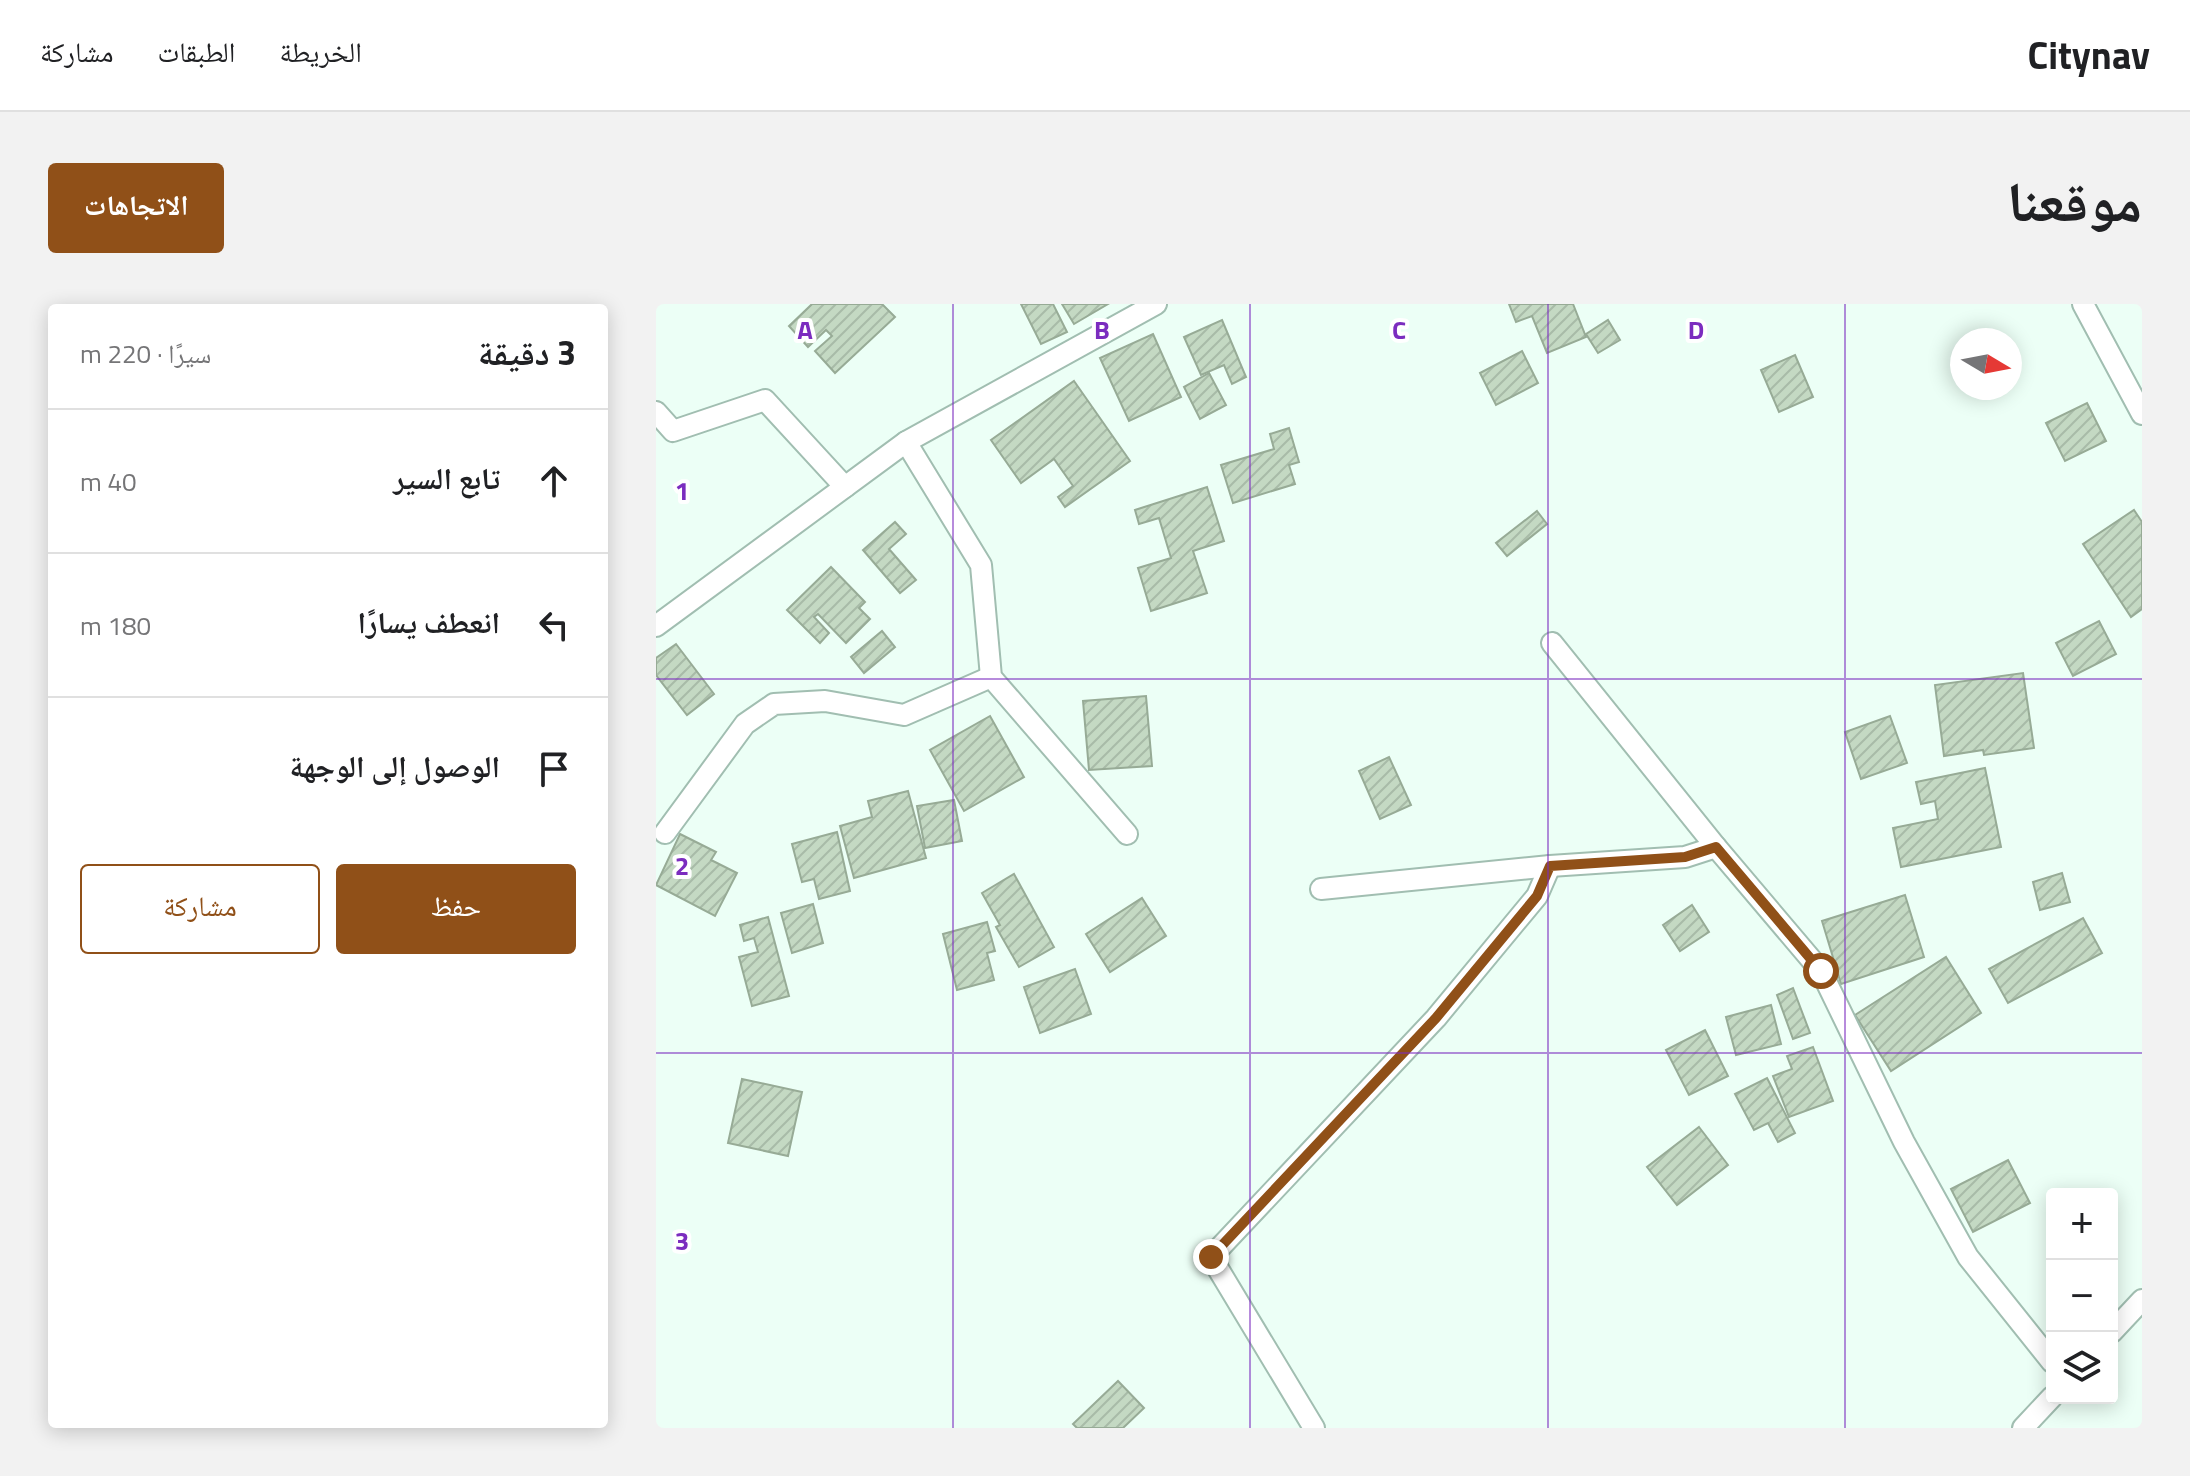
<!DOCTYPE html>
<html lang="ar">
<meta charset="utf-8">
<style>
body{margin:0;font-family:"Titillium Web","Noto Naskh Arabic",sans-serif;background:#f2f2f2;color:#202124;direction:rtl}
.controls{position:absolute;right:24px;bottom:24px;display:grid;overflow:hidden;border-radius:8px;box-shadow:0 4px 20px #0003}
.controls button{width:72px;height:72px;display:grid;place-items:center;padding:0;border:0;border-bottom:2px solid #e0e0e0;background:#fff;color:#202124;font:40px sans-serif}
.compass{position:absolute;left:1294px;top:24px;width:72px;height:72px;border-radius:50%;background:#fff;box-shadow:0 4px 20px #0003;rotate:100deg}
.stop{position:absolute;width:24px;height:24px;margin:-18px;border:6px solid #905018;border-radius:50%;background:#fff}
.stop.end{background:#905018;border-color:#fff;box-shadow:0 2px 8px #0008}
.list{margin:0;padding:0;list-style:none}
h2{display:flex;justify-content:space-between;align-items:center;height:104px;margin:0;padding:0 32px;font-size:34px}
h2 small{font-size:26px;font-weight:400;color:#757577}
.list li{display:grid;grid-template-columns:52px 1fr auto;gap:24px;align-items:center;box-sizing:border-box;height:144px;padding:0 32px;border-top:2px solid #e0e0e0}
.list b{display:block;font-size:30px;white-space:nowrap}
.list em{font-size:26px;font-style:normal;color:#757577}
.actions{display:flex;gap:16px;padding:24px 32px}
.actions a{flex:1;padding:18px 0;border:2px solid #905018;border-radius:8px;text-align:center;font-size:28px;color:#905018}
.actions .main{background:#905018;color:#fff}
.icon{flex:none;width:44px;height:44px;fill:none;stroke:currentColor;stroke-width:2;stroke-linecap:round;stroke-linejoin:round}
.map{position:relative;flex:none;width:1486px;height:1124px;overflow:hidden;direction:ltr;border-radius:8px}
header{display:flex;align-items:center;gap:48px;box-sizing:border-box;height:112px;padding:0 40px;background:#fff;border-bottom:2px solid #e0e0e0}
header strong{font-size:38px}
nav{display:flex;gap:44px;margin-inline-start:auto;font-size:28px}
.intro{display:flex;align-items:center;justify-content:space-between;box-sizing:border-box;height:192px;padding:0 48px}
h1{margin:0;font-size:56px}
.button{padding:20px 36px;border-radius:8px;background:#905018;color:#fff;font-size:28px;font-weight:700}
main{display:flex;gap:48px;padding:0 48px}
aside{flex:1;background:#fff;border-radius:8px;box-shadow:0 4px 20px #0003}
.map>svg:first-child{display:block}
</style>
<header>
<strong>Citynav</strong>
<nav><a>الخريطة</a><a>الطبقات</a><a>مشاركة</a></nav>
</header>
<div class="intro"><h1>موقعنا</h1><a class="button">الاتجاهات</a></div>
<main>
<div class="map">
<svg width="1486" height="1124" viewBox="0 0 1486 1124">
<defs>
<pattern id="building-hatch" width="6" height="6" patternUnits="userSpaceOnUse" patternTransform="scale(2)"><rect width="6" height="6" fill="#c4d9c3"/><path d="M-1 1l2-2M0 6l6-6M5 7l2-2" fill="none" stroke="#a8bba8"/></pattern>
</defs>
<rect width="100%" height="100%" fill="#ecfff6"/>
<g fill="url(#building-hatch)" stroke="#97ab96" stroke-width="2">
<path d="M156 0H226L239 13 179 69 159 47 176 32 170 26 152 43 133 22Z"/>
<path d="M365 0H397L411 28 385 40Z"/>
<path d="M406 0H452L418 20Z"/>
<path d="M853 0H917L930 33 891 49 876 12 860 18Z"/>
<path d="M566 16 590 73 576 80 568 61 545 71 528 33Z"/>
<path d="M952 16 964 36 942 49 930 30Z"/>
<path d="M497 30 525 93 473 117 444 54Z"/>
<path d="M866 47 882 79 840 101 824 69Z"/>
<path d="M1139 51 1157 93 1123 108 1105 66Z"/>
<path d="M553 69 570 101 544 115 528 83Z"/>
<path d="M418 77 474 157 409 203 402 193 417 182 398 155 365 179 335 136Z"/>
<path d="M1431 99 1450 137 1409 157 1390 119Z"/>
<path d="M633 124 643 158 633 161 639 180 577 199 565 161 618 145 614 130Z"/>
<path d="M551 183 568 237 537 247 551 289 495 307 482 264 515 254 503 214 483 220 479 206Z"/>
<path d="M1478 206 1486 218V305L1475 313 1427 240Z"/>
<path d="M881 207 891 220 851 252 840 239Z"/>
<path d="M239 218 250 230 233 245 260 276 244 289 207 246Z"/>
<path d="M175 263 209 298 203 304 214 315 190 339 162 310 158 313 173 329 164 339 131 306Z"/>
<path d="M1443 317 1460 350 1417 372 1400 339Z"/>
<path d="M226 327 239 343 208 369 195 353Z"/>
<path d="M20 340 58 390 31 411 0 371V354Z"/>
<path d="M1367 369 1378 444 1328 451 1327 446 1288 452 1279 381Z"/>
<path d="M490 392 496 462 433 466 427 397Z"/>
<path d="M334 412 368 473 308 507 274 446Z"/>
<path d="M1234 412 1251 459 1205 475 1189 428Z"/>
<path d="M733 453 755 501 724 515 703 467Z"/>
<path d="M1329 464 1345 543 1245 563 1237 524 1282 515 1279 497 1265 500 1260 478Z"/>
<path d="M252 487 270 554 198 574 184 522 216 513 212 497Z"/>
<path d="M298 496 306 537 269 544 261 502Z"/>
<path d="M181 528 194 587 163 595 158 575 146 578 136 540Z"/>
<path d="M24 530 60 548 55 556 81 569 59 612 0 581Z"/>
<path d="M1406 569 1414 598 1384 606 1377 578Z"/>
<path d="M358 570 398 643 363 663 340 623 344 621 326 589Z"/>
<path d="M1249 591 1268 653 1185 680 1166 617Z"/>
<path d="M486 594 510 632 454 668 430 630Z"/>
<path d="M157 600 167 639 136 649 125 609Z"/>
<path d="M1036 601 1053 628 1024 647 1007 621Z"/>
<path d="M112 613 133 692 96 702 83 653 102 648 98 634 88 637 84 621Z"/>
<path d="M1427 614 1446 649 1352 699 1333 665Z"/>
<path d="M331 618 339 647 331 649 338 676 301 686 287 630Z"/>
<path d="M1290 653 1325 709 1235 767 1199 711Z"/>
<path d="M419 665 435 710 384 729 368 683Z"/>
<path d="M1137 684 1154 729 1137 735 1121 691Z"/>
<path d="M1115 701 1125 740 1080 751 1070 713Z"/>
<path d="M1049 726 1072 772 1033 791 1010 746Z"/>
<path d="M1157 743 1177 797 1133 813 1117 772 1136 765 1131 752Z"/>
<path d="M1111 774 1139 829 1122 838 1112 819 1098 826 1079 790Z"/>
<path d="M86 775 146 788 132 852 72 839Z"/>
<path d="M1043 823 1072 861 1021 901 991 863Z"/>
<path d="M1352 856 1374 899 1317 928 1295 885Z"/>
<path d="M462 1077 488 1104 467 1124H421L417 1120Z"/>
</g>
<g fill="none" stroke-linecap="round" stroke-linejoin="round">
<g stroke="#a1beb1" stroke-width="24">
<g id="minor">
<path d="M1427 0 1486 110"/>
<path d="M0 108 17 127 109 96 189 183"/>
<path d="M250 138 325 261 335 373 471 530"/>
<path d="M0 322 250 138 500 0"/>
<path d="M896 339 1060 543 1165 667 1248 838 1312 953 1396 1058"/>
<path d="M9 529 89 420 118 400 169 397 248 411 335 373"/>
<path d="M665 585 894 562 1029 553 1060 543"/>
<path d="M1456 1028 1486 996"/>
<path d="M658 1124 555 953 780 714 881 592 894 562"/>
<path d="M1367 1124 1396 1093"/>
</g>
</g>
<use href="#minor" stroke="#fff" stroke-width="20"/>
</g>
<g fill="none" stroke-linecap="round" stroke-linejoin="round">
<path stroke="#905018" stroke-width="10" d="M555 953 780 714 881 592 894 562 1029 553 1060 543 1165 667"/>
</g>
<path fill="none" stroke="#7b2cbf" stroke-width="2" stroke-opacity="0.55" d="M297 0V1124M594 0V1124M892 0V1124M1189 0V1124M0 375H1486M0 749H1486"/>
<g font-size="26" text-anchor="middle" font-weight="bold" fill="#7b2cbf" stroke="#fff" stroke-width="8" stroke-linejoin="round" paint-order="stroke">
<text x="149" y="35">A</text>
<text x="446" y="35">B</text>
<text x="743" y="35">C</text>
<text x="1040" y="35">D</text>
<text x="26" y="196">1</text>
<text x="26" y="571">2</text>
<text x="26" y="946">3</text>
</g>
</svg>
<div class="controls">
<button>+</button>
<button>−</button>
<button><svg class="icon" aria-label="layers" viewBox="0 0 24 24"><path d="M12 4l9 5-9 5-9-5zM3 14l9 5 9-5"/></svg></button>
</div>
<svg class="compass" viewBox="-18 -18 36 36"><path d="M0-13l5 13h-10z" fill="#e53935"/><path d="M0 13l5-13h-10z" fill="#757577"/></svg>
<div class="stop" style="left:1165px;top:667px"></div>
<div class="stop end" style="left:555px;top:953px"></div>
</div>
<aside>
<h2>3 دقيقة<small>سيرًا · 220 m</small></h2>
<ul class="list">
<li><svg class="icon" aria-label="ahead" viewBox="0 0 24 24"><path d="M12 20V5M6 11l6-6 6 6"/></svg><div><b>تابع السير</b></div><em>40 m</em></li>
<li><svg class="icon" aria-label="left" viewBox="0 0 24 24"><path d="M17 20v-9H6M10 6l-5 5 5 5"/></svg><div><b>انعطف يسارًا</b></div><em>180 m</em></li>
<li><svg class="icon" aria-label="arrive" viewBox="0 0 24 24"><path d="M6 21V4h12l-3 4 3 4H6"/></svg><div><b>الوصول إلى الوجهة</b></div></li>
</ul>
<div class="actions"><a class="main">حفظ</a><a>مشاركة</a></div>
</aside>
</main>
